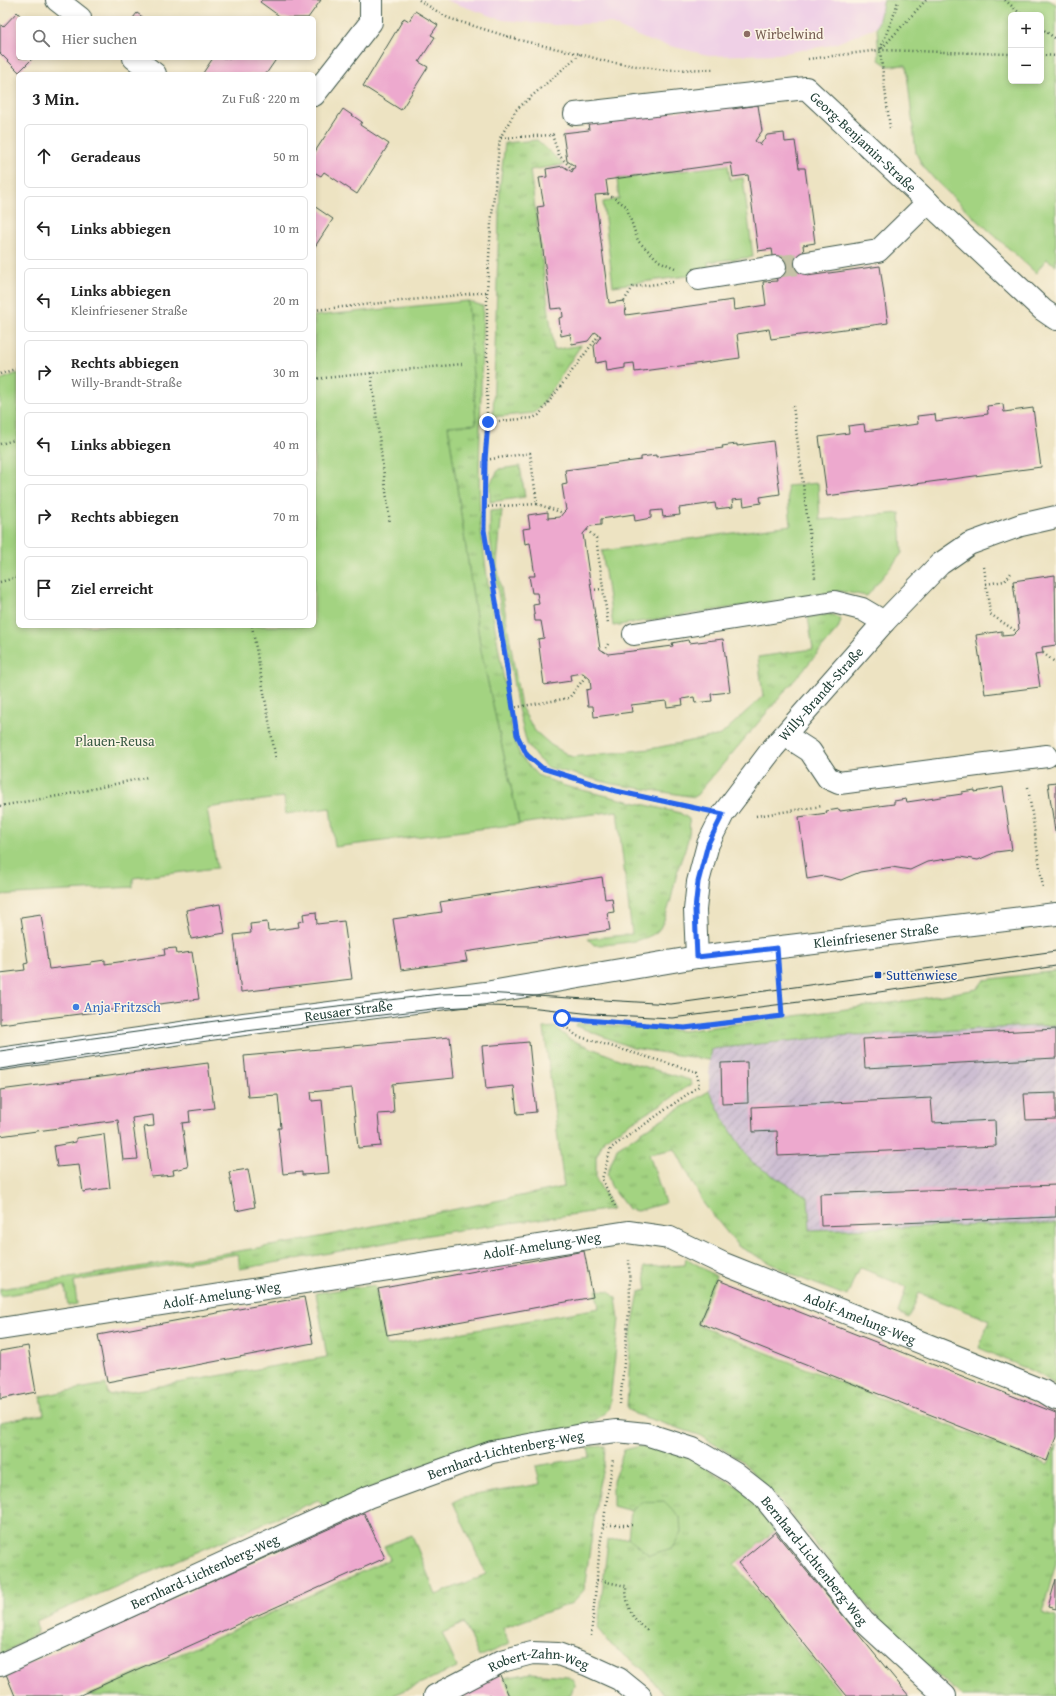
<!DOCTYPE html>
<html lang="de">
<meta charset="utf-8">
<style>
body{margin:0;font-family:"Gentium Book Plus",serif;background:#f2f2f2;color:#222}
.controls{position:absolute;right:12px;top:12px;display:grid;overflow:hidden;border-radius:6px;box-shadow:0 2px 6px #0003}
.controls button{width:36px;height:36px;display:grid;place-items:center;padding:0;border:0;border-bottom:1px solid #e0e0e0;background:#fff;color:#222;font:20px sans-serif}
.stop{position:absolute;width:12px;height:12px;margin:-9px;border:3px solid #2563eb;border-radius:50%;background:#fff}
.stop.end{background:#2563eb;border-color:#fff;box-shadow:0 1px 4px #0008}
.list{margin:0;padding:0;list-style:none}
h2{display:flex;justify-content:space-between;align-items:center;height:52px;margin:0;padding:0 16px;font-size:17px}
h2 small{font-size:13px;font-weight:400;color:#767676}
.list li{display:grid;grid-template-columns:26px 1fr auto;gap:12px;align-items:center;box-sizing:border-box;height:64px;margin:0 8px 8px;padding:0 8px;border:1px solid #e0e0e0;border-radius:6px}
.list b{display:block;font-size:15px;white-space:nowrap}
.list p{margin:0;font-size:13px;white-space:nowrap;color:#767676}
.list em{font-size:13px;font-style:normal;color:#767676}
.icon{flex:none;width:22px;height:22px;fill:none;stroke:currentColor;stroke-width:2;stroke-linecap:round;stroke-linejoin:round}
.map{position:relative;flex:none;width:1056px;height:1696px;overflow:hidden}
.search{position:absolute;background:#fff;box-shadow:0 2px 6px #0003;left:16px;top:16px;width:300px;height:44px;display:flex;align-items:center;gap:10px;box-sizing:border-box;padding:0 14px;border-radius:6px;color:#767676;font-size:15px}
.panel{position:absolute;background:#fff;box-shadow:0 2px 6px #0003;left:16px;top:72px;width:300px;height:556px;border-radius:6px}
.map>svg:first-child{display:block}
</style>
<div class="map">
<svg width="1056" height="1696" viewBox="0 0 1056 1696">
<defs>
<pattern id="industrial-furrows" width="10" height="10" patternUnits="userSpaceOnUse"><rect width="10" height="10" fill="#cdbed2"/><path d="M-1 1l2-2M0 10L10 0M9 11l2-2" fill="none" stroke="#a69cab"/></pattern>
<pattern id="grass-tufts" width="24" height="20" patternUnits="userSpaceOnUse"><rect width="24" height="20" fill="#a3d381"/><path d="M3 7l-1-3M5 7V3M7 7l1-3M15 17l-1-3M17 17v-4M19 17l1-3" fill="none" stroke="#84ac6a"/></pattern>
</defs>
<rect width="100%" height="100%" fill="#fcf5e5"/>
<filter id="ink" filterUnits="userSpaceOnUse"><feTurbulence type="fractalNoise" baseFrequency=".025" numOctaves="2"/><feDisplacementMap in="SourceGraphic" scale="8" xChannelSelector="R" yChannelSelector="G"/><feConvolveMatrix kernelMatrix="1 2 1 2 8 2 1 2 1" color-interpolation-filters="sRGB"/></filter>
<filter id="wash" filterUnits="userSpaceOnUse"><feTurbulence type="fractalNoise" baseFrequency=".012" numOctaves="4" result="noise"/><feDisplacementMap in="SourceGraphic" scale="16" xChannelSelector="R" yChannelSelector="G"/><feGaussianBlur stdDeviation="0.9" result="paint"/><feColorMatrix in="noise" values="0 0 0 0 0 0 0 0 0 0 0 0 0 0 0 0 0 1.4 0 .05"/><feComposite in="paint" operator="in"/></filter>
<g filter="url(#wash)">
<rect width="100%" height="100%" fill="#ede3c2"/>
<path fill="#efd0e6" d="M445 0H884L877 27 832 45 778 54 712 56 649 41 609 23 555 25 503 20Z"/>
<path fill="url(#industrial-furrows)" d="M1056 1025V1223L810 1230 808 1197 752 1163 727 1125 709 1091V1060L711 1049 836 1036Z"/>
<g fill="url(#grass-tufts)" stroke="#61885a">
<path d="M537 140 564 165 530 170 554 350 581 345 543 403 534 413 493 417 500 185 505 143Z"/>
<path d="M468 301 483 306 479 474 480 522 489 592 514 740 521 757 537 775 565 786 680 813 689 819C692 836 684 850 679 866 673 886 671 909 660 928 652 942 610 945 594 945L588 939 632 934 617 811 519 824 481 651 448 426 476 423Z"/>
<path d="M520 466 525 497 490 502V484L499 469Z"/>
<path d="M502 510 497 564 521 707 535 731 551 745 572 757 650 749 721 735 763 696 758 657 813 649 808 617 832 614 841 620 838 629 695 797 613 784 547 767 537 758 527 744 518 709 494 569 490 536V511Z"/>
<path d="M1056 971V1025L836 1036 711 1049 709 1060 633 1048 576 1026 577 1023 684 1031 913 1000 977 989 984 980Z"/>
<path d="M555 1027 569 1039 621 1060 690 1080 691 1084 670 1099 604 1139 596 1157V1179L613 1209 452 1231 240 1269 238 1254 74 1281 77 1304 68 1306 65 1286 0 1296V1289L295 1242 564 1187 544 1028Z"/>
<path d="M709 1091 727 1125 752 1163 808 1197 810 1230 1056 1223V1385L1039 1374 979 1348 989 1320 919 1293 909 1318 898 1313 906 1287 859 1267 847 1296 795 1276 738 1246 704 1204 675 1149 649 1154 665 1203 637 1211 628 1209 611 1186 607 1174 617 1148 662 1119Z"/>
<path d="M686 1258 716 1276 697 1325 1048 1465 1056 1445V1563L1042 1613 1056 1617V1696H962L895 1637 833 1566 783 1504 741 1460 699 1435 635 1414 627 1408 631 1333 639 1292 647 1290 644 1267 685 1265Z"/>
<path d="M375 1285 386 1346 599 1308 596 1290 609 1291 616 1298 619 1319 610 1402 608 1410 596 1420 577 1427 476 1448 408 1471 326 1508 318 1500 36 1621 37 1633 0 1655V1422L44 1414 41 1396 106 1384 108 1395 327 1357 316 1293Z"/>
<path d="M605 1446 604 1464 599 1485 584 1590 572 1603 503 1628 509 1644 479 1657 464 1623 442 1633 457 1667 392 1696H87L390 1559 384 1546 412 1535 436 1595 486 1574 453 1502 463 1497 540 1484 536 1466 590 1457 588 1447Z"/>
<path d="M640 1446 685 1455 743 1490 776 1530 734 1564 843 1696H665L645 1671 610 1644 598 1629 608 1540 628 1538 649 1555 642 1502 631 1511 613 1506V1481L624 1450Z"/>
<path d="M531 1673 567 1676 574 1681V1686L570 1696H512L504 1678Z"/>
</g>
<g fill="#a3d381" stroke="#61885a" fill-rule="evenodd">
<path d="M884 0H1048L1056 4V265L1046 259 1036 273 974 217 935 180 922 165 916 153 906 65 888 66 879 60 877 27ZM1011 15H1041V81H1011Z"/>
<path d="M728 165 730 180 743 178 753 257 708 262 709 273 613 286 603 202 619 199 617 179Z"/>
<path d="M468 301 476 424 448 426 481 651 519 824 335 847 330 808 286 814 284 797 207 808 217 868 133 878V887L0 895V380L18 373V626H314V316Z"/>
<path d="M818 483 820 520 900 513 902 553 867 596 839 591 613 626 602 551 791 525 787 486Z"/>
<path d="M664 1501 680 1517 681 1533 672 1548 649 1555 628 1538 631 1511 642 1502Z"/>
</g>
<g id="blocks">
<g fill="#eda9ce" fill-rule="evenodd">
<path d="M262 0H321L308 18H282L260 2Z"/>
<path d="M415 11 438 25 431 35 435 37 419 62 428 67 401 110 363 86 404 18 409 21Z"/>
<path d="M17 12 23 18H18V58H33L19 72 0 53V24L3 27Z"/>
<path d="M137 13 144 18H133Z"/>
<path d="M213 58H277L266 74H204L203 73Z"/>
<path d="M732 104 733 109 758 105 762 131 755 141 760 145 767 135 784 133 785 142 795 141 799 168H805L815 243 803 245 807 276 880 266 888 323 771 339 769 329 737 334 740 358 635 372 634 363 625 364V368L607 371 606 361 596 363 594 346 601 336 595 332 588 341 572 344 570 334 561 336 559 318 563 317 562 308 551 309 537 207 544 206 539 178 547 177 546 169 563 166 572 172 575 166 567 161 563 133 589 130 588 123ZM731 163 733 177 748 175 758 251 772 249 777 281 763 282 766 305 734 310 733 300 626 315 624 301 609 303 595 195 608 194 606 180Z"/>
<path d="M343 109 362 122 360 125 389 144 357 194 324 172 321 176 314 172V153Z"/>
<path d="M314 206 333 219 314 248Z"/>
<path d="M1003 404 1004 412 1033 408 1041 467 827 496 819 437 849 433 848 426 864 424 865 431 918 424 917 416 935 414 936 421 988 414 987 406Z"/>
<path d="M773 441 780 494 760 497 761 503 744 506 743 499 732 500 733 507 716 509 715 503 679 508 680 515 663 517 662 510 651 511V518L635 521 634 514 601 519V525L590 526 583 534 600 649 608 654 673 646 672 643 688 640 689 643 723 639 730 692 711 694 712 701 695 703 694 697 682 699 683 705 667 707 666 701 631 705 632 712 594 717 593 706H588L586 690 591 689 590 679 583 673 570 675 571 681 544 685 538 639 544 638 541 621H535L533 605 539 604 537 593H532L529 576H535L530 543 525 544 523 529 530 528 528 515 548 512V518L560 517 563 513 566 510 562 485 567 484 565 470 641 460V457L656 455V457L723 448 722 446 729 445 737 444V446Z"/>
<path d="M1055 575 1056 645 1042 647 1043 653 1035 654 1040 687 985 694 976 635 1002 631V636L1013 635 1019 629 1013 581Z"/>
<path d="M1056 782V832H1055L1048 783Z"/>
<path d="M1003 787 1012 850 996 852 978 860 960 857 927 862 910 870 892 867 860 872 841 880 824 876 807 879 799 817 827 813 826 811 833 810 839 809 840 811 894 804V801L906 799 907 802 962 794V792L968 791 975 790V792Z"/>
<path d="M602 877 605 899 612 898 614 912 607 913 610 930 465 952 467 961 401 970 393 919 442 912 440 902Z"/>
<path d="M220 904 225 933 191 939 186 910Z"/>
<path d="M316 912 317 924 344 921 352 979 241 992 234 935 251 933 250 924 267 922 268 931 299 927 298 922 304 921 303 914Z"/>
<path d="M41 914 49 969 91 964V962L105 960V964L165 955 164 949 176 948 177 954 192 952 199 999 0 1024V973L25 970 24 964 28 963 21 917Z"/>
<path d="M1056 1029V1058L865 1068 863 1039Z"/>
<path d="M450 1037 454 1078 392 1084 394 1113 378 1114 381 1146 358 1148 352 1088 311 1092 312 1101 322 1100 329 1173 302 1175V1172L283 1174 278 1128H281L278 1095 248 1097 244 1056Z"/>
<path d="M529 1042 536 1112 517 1114 514 1086 486 1089 482 1046Z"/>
<path d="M747 1062 748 1103 722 1104 721 1063Z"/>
<path d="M208 1063 214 1108 189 1111 190 1122 182 1123 188 1167 173 1170 174 1175 151 1177 144 1127 154 1126 153 1115 132 1118 138 1159 123 1160 118 1120 0 1136V1090Z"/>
<path d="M1056 1093V1119L1026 1120 1024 1094Z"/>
<path d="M931 1098 933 1123 995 1120 996 1146 778 1156 777 1131 753 1132 752 1107Z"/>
<path d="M104 1134 110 1188 83 1192 79 1165 57 1167 54 1146 76 1142V1138Z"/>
<path d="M248 1169 255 1207 236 1211 229 1172Z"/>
<path d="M1056 1185V1217L821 1226 820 1194Z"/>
<path d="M584 1251 593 1297 387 1335 378 1289Z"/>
<path d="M718 1280 1056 1413V1437L1047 1461 700 1323Z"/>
<path d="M304 1297 313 1343 107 1382 98 1335Z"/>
<path d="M28 1346 36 1392 0 1399V1351Z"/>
<path d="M364 1513 385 1558 78 1696H15L6 1674Z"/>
<path d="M775 1532 800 1563 909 1696H847L738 1563Z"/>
<path d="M1056 1579V1609L1048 1607Z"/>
<path d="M500 1675 509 1696H453Z"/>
</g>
</g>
</g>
<g filter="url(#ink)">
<use href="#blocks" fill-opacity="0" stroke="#3e5649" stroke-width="1"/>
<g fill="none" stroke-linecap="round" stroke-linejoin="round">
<path stroke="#c4c2a6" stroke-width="22" stroke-dasharray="22 11" stroke-linecap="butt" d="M775 267 806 263"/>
<g stroke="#3e5649" stroke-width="24">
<g id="minor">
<path d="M57 0 80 18"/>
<path d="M134 58 155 74"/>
<path d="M314 95 371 22V0"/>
<path id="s1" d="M575 114 806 88 1043 310 1056 319"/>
<path d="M806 263 878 251 928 202"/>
<path d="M699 279 775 267"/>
<path d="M634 634 834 602 862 609 884 622"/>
<path d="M785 735 810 751 828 778 839 783 1047 756"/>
<path id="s2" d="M697 957 695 910 698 882 708 844 723 814 773 748 884 622 940 564 969 544 1021 525 1056 517"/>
<path id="s3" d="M0 1059 244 1024 485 993 697 957 1056 914"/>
<path id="s4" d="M0 1329 628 1232 670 1238 724 1264 1043 1391 1056 1399"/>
<path id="s5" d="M0 1665 368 1497 492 1452 583 1435 617 1431 646 1434 693 1449 734 1473 762 1495 863 1621 945 1696"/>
<path id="s6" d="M435 1696 502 1661 532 1653 558 1654 588 1665 619 1679 640 1696"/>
</g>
</g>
<g stroke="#3e5649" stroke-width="2.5" stroke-dasharray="1 3" stroke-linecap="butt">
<path d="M419 0 448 18 519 40 580 54 608 62 665 70 714 69"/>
<path d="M1005 0 1022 15"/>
<path d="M1041 28 1056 39"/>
<path d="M882 48 926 0"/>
<path d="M580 54 516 110 500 138 491 224 487 292V422L485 460 484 530 517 735 527 755 542 768 616 791 696 809"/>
<path d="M1041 55 1056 56"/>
<path d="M808 59 880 50 1011 54"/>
<path d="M890 128 880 50 895 12 898 0"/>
<path d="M552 135 559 155 573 170"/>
<path d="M501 138 552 135 555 133"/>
<path d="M608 194 626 206 638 241 659 261 675 268"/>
<path d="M624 301 633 287 673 282"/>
<path d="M314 310 487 292"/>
<path d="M371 373 390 523"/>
<path d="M0 374 18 368"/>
<path d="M314 379 462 364"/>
<path d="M793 406 815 578"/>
<path d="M487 422 533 418 539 415 599 335"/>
<path d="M0 444 18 439"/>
<path d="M537 504 563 513"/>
<path d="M484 507 537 504 530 453 485 460"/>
<path d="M587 530 596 538 608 623"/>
<path d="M984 567 990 614 1016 631"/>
<path d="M0 582 18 577"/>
<path d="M986 584 1005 581 1011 573"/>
<path d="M591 590 603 589"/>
<path d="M252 626 276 760"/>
<path d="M604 652 608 644"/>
<path d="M1043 653 1056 663"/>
<path d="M512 708 569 698 586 676"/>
<path d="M1028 787 1043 888"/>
<path d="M0 806 64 795 148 777"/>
<path d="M756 816 822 806"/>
<path d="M615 1206 602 1179 611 1148 699 1086 697 1072 577 1036 562 1024V1018L685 1028 782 1016 779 974"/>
<path d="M620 1404 630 1301 629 1260"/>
<path d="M603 1525H635"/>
<path d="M597 1580 626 1586C626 1608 632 1619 649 1632"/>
<path d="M591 1636 600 1546 613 1459"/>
</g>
<use href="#minor" stroke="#fff" stroke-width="22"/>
<g stroke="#1f3d34" stroke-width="1">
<path d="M0 1051 244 1017 440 994 485 993 671 1004 1056 951"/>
<path d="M0 1069 246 1031 441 1008 487 1006 529 1007 592 1014 672 1018 879 992 1056 966"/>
</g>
</g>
</g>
<g fill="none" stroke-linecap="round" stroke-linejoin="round" filter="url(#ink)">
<path stroke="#2563eb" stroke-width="5" d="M488 422 485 460 484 530 505 655 517 735 527 755 542 768 616 791 723 814 708 844 698 882 695 910 697 957 777 948 782 1016 685 1028 562 1018"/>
</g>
<circle fill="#8d6e63" stroke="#fcf5e5" stroke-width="1.5" cx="747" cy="34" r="4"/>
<rect fill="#1a4fb4" stroke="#fcf5e5" stroke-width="1.5" x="874" y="971" width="8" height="8" rx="2"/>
<circle fill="#3f7fe0" stroke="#fcf5e5" stroke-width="1.5" cx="76" cy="1007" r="4"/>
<g text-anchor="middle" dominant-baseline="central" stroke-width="3" stroke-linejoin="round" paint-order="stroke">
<g font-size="14" fill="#785e54" stroke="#fcf5e5" text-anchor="start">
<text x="755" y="34">Wirbelwind</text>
</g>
<g font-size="14" fill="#1f3d34" stroke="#fcf5e5">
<text stroke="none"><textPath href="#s1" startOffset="311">Georg-Benjamin-Straße</textPath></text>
<text stroke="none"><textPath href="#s2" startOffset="303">Willy-Brandt-Straße</textPath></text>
<text stroke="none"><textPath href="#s3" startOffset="885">Kleinfriesener Straße</textPath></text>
<text stroke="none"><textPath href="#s3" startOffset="352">Reusaer Straße</textPath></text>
<text stroke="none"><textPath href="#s4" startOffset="548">Adolf-Amelung-Weg</textPath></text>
<text stroke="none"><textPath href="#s4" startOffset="224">Adolf-Amelung-Weg</textPath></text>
<text stroke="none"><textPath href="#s4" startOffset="884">Adolf-Amelung-Weg</textPath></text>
<text stroke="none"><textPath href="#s5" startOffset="549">Bernhard-Lichtenberg-Weg</textPath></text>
<text stroke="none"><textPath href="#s5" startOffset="909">Bernhard-Lichtenberg-Weg</textPath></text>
<text stroke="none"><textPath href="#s5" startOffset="225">Bernhard-Lichtenberg-Weg</textPath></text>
<text stroke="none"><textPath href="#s6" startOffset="113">Robert-Zahn-Weg</textPath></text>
</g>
<g font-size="14" fill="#395b43" stroke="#fcf5e5">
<text x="115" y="741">Plauen-Reusa</text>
</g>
<g font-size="14" fill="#164399" stroke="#fcf5e5" text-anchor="start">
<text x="886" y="975">Suttenwiese</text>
</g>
<g font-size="14" fill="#366cbe" stroke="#fcf5e5" text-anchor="start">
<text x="84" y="1007">Anja Fritzsch</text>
</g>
</g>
</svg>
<div class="controls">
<button>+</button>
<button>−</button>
</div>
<div class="stop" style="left:562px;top:1018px"></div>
<div class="stop end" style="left:488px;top:422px"></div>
<div class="search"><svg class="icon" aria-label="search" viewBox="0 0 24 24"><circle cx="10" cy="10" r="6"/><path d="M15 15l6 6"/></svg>Hier suchen</div>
<section class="panel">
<h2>3 Min.<small>Zu Fuß · 220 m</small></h2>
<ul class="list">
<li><svg class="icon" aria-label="ahead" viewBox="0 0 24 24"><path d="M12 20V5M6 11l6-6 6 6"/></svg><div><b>Geradeaus</b></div><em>50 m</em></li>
<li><svg class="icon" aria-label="left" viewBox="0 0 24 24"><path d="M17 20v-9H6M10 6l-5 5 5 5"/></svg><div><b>Links abbiegen</b></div><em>10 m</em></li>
<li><svg class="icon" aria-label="left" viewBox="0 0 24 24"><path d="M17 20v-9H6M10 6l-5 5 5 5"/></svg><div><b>Links abbiegen</b><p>Kleinfriesener Straße</p></div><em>20 m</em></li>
<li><svg class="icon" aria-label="right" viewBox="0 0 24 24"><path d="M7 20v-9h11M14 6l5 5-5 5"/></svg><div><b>Rechts abbiegen</b><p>Willy-Brandt-Straße</p></div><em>30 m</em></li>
<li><svg class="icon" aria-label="left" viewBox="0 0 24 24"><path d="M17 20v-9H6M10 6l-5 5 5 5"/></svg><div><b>Links abbiegen</b></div><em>40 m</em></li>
<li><svg class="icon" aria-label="right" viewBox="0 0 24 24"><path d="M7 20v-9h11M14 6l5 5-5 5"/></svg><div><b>Rechts abbiegen</b></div><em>70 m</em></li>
<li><svg class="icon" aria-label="arrive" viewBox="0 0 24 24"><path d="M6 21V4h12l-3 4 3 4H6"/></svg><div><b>Ziel erreicht</b></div></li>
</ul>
</section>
</div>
